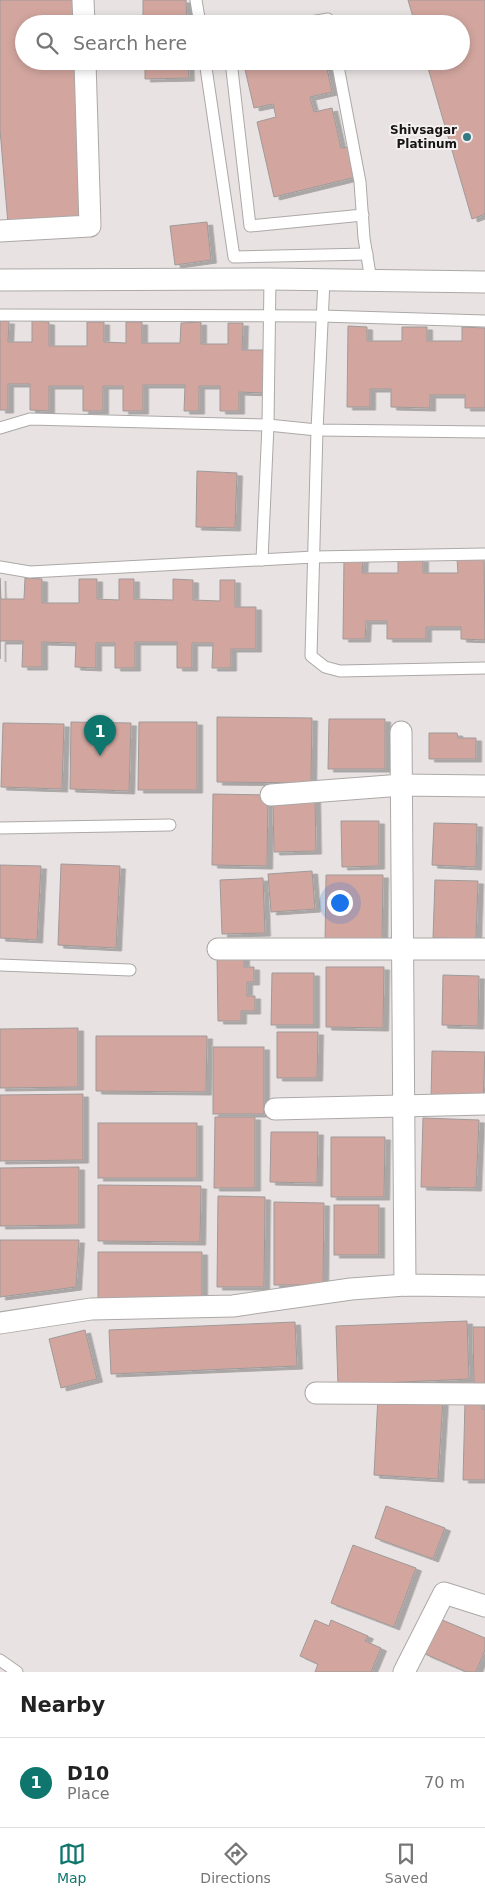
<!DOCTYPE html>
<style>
body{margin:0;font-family:"DejaVu Sans",sans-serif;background:#f2f2f2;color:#222}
.you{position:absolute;left:339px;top:902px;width:18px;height:18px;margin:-12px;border:4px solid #fff;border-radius:50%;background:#1a73e8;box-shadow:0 0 0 8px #1a73e833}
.badge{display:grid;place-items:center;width:32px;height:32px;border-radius:50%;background:#0f766e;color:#fff;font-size:16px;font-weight:700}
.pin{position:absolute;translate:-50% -41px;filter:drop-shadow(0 1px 2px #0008)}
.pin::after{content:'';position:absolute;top:26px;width:18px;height:15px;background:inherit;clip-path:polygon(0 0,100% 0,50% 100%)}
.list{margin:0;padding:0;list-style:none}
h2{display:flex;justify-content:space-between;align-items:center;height:65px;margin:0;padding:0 20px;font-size:21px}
h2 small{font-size:16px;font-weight:400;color:#767676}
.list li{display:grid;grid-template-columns:32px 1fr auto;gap:15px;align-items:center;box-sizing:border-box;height:90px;padding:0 20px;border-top:1px solid #e0e0e0}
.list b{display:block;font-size:19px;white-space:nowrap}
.list p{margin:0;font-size:16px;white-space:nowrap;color:#767676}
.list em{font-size:16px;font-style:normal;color:#767676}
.icon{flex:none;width:28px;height:28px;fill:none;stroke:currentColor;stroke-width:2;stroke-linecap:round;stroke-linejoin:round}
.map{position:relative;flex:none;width:485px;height:1672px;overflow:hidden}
.search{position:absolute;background:#fff;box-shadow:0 2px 8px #0003;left:15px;right:15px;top:15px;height:55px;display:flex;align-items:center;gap:12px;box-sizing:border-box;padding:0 18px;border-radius:28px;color:#767676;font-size:19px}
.sheet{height:155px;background:#fff}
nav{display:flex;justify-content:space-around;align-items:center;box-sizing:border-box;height:70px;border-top:1px solid #e0e0e0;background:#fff;font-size:14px;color:#767676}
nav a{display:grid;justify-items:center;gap:2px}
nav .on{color:#0f766e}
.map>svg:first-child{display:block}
</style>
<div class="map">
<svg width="485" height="1672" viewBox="0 0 485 1672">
<defs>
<filter id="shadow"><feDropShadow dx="5.5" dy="3" stdDeviation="0" flood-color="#0004"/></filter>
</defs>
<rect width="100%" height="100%" fill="#e8e3e2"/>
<g fill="#d2a69f" stroke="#9f9a99" filter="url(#shadow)">
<path d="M0 0H81L76 24H24V61H78L84 219 8 224 0 130Z"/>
<path d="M143 0H186L187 24H143Z"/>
<path d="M408 0H485V214L472 219 426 61H461V24H415Z"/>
<path d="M145 61H188L189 78 145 79Z"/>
<path d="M243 61H332L326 64 332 92 310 97 314 112 332 108 341 148 349 147 356 177 274 197 257 122 276 117 273 104 254 108Z"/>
<path d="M207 222 211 260 175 265 170 226Z"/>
<path d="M0 321H9L8 342H32V321L49 322V346H87V322H104V342L126 343V322H142V343H180L181 323 201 322V344H228V323H243L242 350H264L263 393 239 392V411H220V386H199V411H184L185 385H143V411H123V386H103V411H83V386H49V411L30 410V384H8V410H0Z"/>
<path d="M348 326 367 327V341H402V327H427V341H462V327L485 328V408H465V395H430V408L391 407V389H370V407H347Z"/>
<path d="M197 471 237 473 235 528 196 527Z"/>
<path d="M344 559H363L362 573H398V559H423V573H458L457 559H484L485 640 461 639V627H426V639H387V621H366L365 639H343Z"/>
<path d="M0 578 1 599H24L25 578 42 579V603H79V579H97V599L119 600V579H134V599L173 600V579L193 580V600L220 601V580H235V607H256V649H231V668H212L213 643H192V668H177V642H135V668H115V643H96V668L75 667 76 643 42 642V667H22L23 641H0V659Z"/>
<path d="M217 717 312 718 311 783 217 782Z"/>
<path d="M329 719H385V769H328Z"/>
<path d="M71 722 131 723 129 791 70 789Z"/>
<path d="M139 722H197V790H138Z"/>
<path d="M3 723 64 724 62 789 1 787Z"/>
<path d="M429 733H457L458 738H476V759H429Z"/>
<path d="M213 794 268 795 267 866 212 865Z"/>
<path d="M315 799 316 851 274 852 273 800Z"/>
<path d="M341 821H379V866L342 867Z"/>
<path d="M434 823 477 824 476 867 432 865Z"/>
<path d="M61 864 120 866 116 948 58 945Z"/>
<path d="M0 865 41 866 37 940 0 938Z"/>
<path d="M312 871 315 909 271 912 268 874Z"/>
<path d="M326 875H383L382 944H325Z"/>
<path d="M263 878 265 933 222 934 220 880Z"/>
<path d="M435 880 478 881 476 939 433 938Z"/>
<path d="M217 955H244V967H254V982H247V996H255V1011H241V1021H218Z"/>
<path d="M326 967H384L383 1028 326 1027Z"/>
<path d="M272 973H314V1025H271Z"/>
<path d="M443 975 479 976 478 1026 442 1025Z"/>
<path d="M78 1028V1087L0 1088V1029Z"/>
<path d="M277 1032H318L317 1078H277Z"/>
<path d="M96 1036H207L206 1092 96 1091Z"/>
<rect x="213" y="1047" width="51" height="67"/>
<path d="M432 1051 485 1052 483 1101 431 1100Z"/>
<path d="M83 1094V1160L0 1161V1095Z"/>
<path d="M215 1117H255V1188H214Z"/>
<path d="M423 1118 479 1120 476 1188 421 1187Z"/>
<rect x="98" y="1123" width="99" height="55"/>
<path d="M271 1132H318L317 1183 270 1182Z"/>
<path d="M331 1137H385L384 1197H331Z"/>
<path d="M79 1167V1225L0 1226V1168Z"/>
<path d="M98 1185 201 1186 200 1242 98 1241Z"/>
<path d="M218 1196 265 1197 264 1287H217Z"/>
<path d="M274 1202 324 1203 323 1285H274Z"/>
<rect x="334" y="1205" width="45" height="50"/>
<path d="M0 1240H79L76 1287 0 1297Z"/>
<path d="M98 1252H202V1304L98 1303Z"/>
<path d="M467 1321 469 1379 338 1385 336 1326Z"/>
<path d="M295 1322 297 1366 111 1374 109 1330Z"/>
<path d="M473 1327H485V1384H474Z"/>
<path d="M85 1330 97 1379 61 1388 49 1339Z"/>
<path d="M378 1396 443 1399 438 1479 374 1475Z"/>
<path d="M465 1401H482V1409H485V1480H463Z"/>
<path d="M386 1506 445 1528 433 1559 375 1538Z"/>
<path d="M353 1545 416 1568 394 1627 331 1603Z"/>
<path d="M440 1619 485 1638V1650L476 1672H467L425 1654Z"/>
<path d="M315 1620 329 1626 331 1620 368 1636 365 1641 381 1648 371 1672H315L318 1664 300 1656Z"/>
</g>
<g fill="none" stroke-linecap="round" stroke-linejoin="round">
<g stroke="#aca8a7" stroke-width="13">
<g id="service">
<path d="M196 0 200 24"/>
<path d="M299 24 328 19 329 24"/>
<path d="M205 61 234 257 367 254"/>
<path d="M231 61 250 226 363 215"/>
<path d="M337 61 360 182 364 238 371 280"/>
<path d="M324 280 317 430 311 656 325 667 340 671 485 668"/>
<path d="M0 315 322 316 485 321"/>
<path d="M0 428 30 419 268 425 317 430 485 432"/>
<path d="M262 560 268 425 270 279"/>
<path d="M0 567 30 572 314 557 485 554"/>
<path d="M0 828 170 825"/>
<path d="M0 965 130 970"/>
<path d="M0 1660 17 1672"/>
</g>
</g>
<g stroke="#aca8a7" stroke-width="23">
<g id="minor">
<path d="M83 0 84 24"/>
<path d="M0 231 90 226 85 61"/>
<path d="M0 280 270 279 485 282"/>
<path d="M401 732 405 1285"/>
<path d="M271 795 402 785 485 786"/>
<path d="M218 949H485"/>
<path d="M275 1109 485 1104"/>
<path d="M0 1323 91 1309 233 1306 351 1289 405 1285 485 1286"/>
<path d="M316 1393 485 1394"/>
<path d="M404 1672 444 1593 485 1606"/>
</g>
</g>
<use href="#service" stroke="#fff" stroke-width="11"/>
<use href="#minor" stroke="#fff" stroke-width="21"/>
</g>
<circle fill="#337a85" stroke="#f5f0f0" stroke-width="2" cx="467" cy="137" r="5"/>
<g text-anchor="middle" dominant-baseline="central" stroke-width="4" stroke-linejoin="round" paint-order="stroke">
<g font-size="12" font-weight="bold" fill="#171515" stroke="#f5f0f0" text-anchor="end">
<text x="457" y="130">Shivsagar<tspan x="457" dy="14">Platinum</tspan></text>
</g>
</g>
</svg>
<div class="you"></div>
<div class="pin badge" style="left:100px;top:756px">1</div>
<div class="search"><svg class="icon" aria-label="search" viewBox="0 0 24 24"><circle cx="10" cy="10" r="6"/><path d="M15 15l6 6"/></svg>Search here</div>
</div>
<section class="sheet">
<h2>Nearby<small></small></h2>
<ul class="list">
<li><span class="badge">1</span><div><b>D10</b><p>Place</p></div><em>70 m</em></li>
</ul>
</section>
<nav>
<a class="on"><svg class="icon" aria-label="map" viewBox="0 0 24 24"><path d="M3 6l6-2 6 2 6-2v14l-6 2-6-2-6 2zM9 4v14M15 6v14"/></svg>Map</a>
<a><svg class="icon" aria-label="directions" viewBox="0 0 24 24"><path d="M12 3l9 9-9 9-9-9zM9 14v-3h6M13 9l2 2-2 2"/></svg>Directions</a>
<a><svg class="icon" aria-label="saved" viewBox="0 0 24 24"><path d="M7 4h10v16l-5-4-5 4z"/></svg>Saved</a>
</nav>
